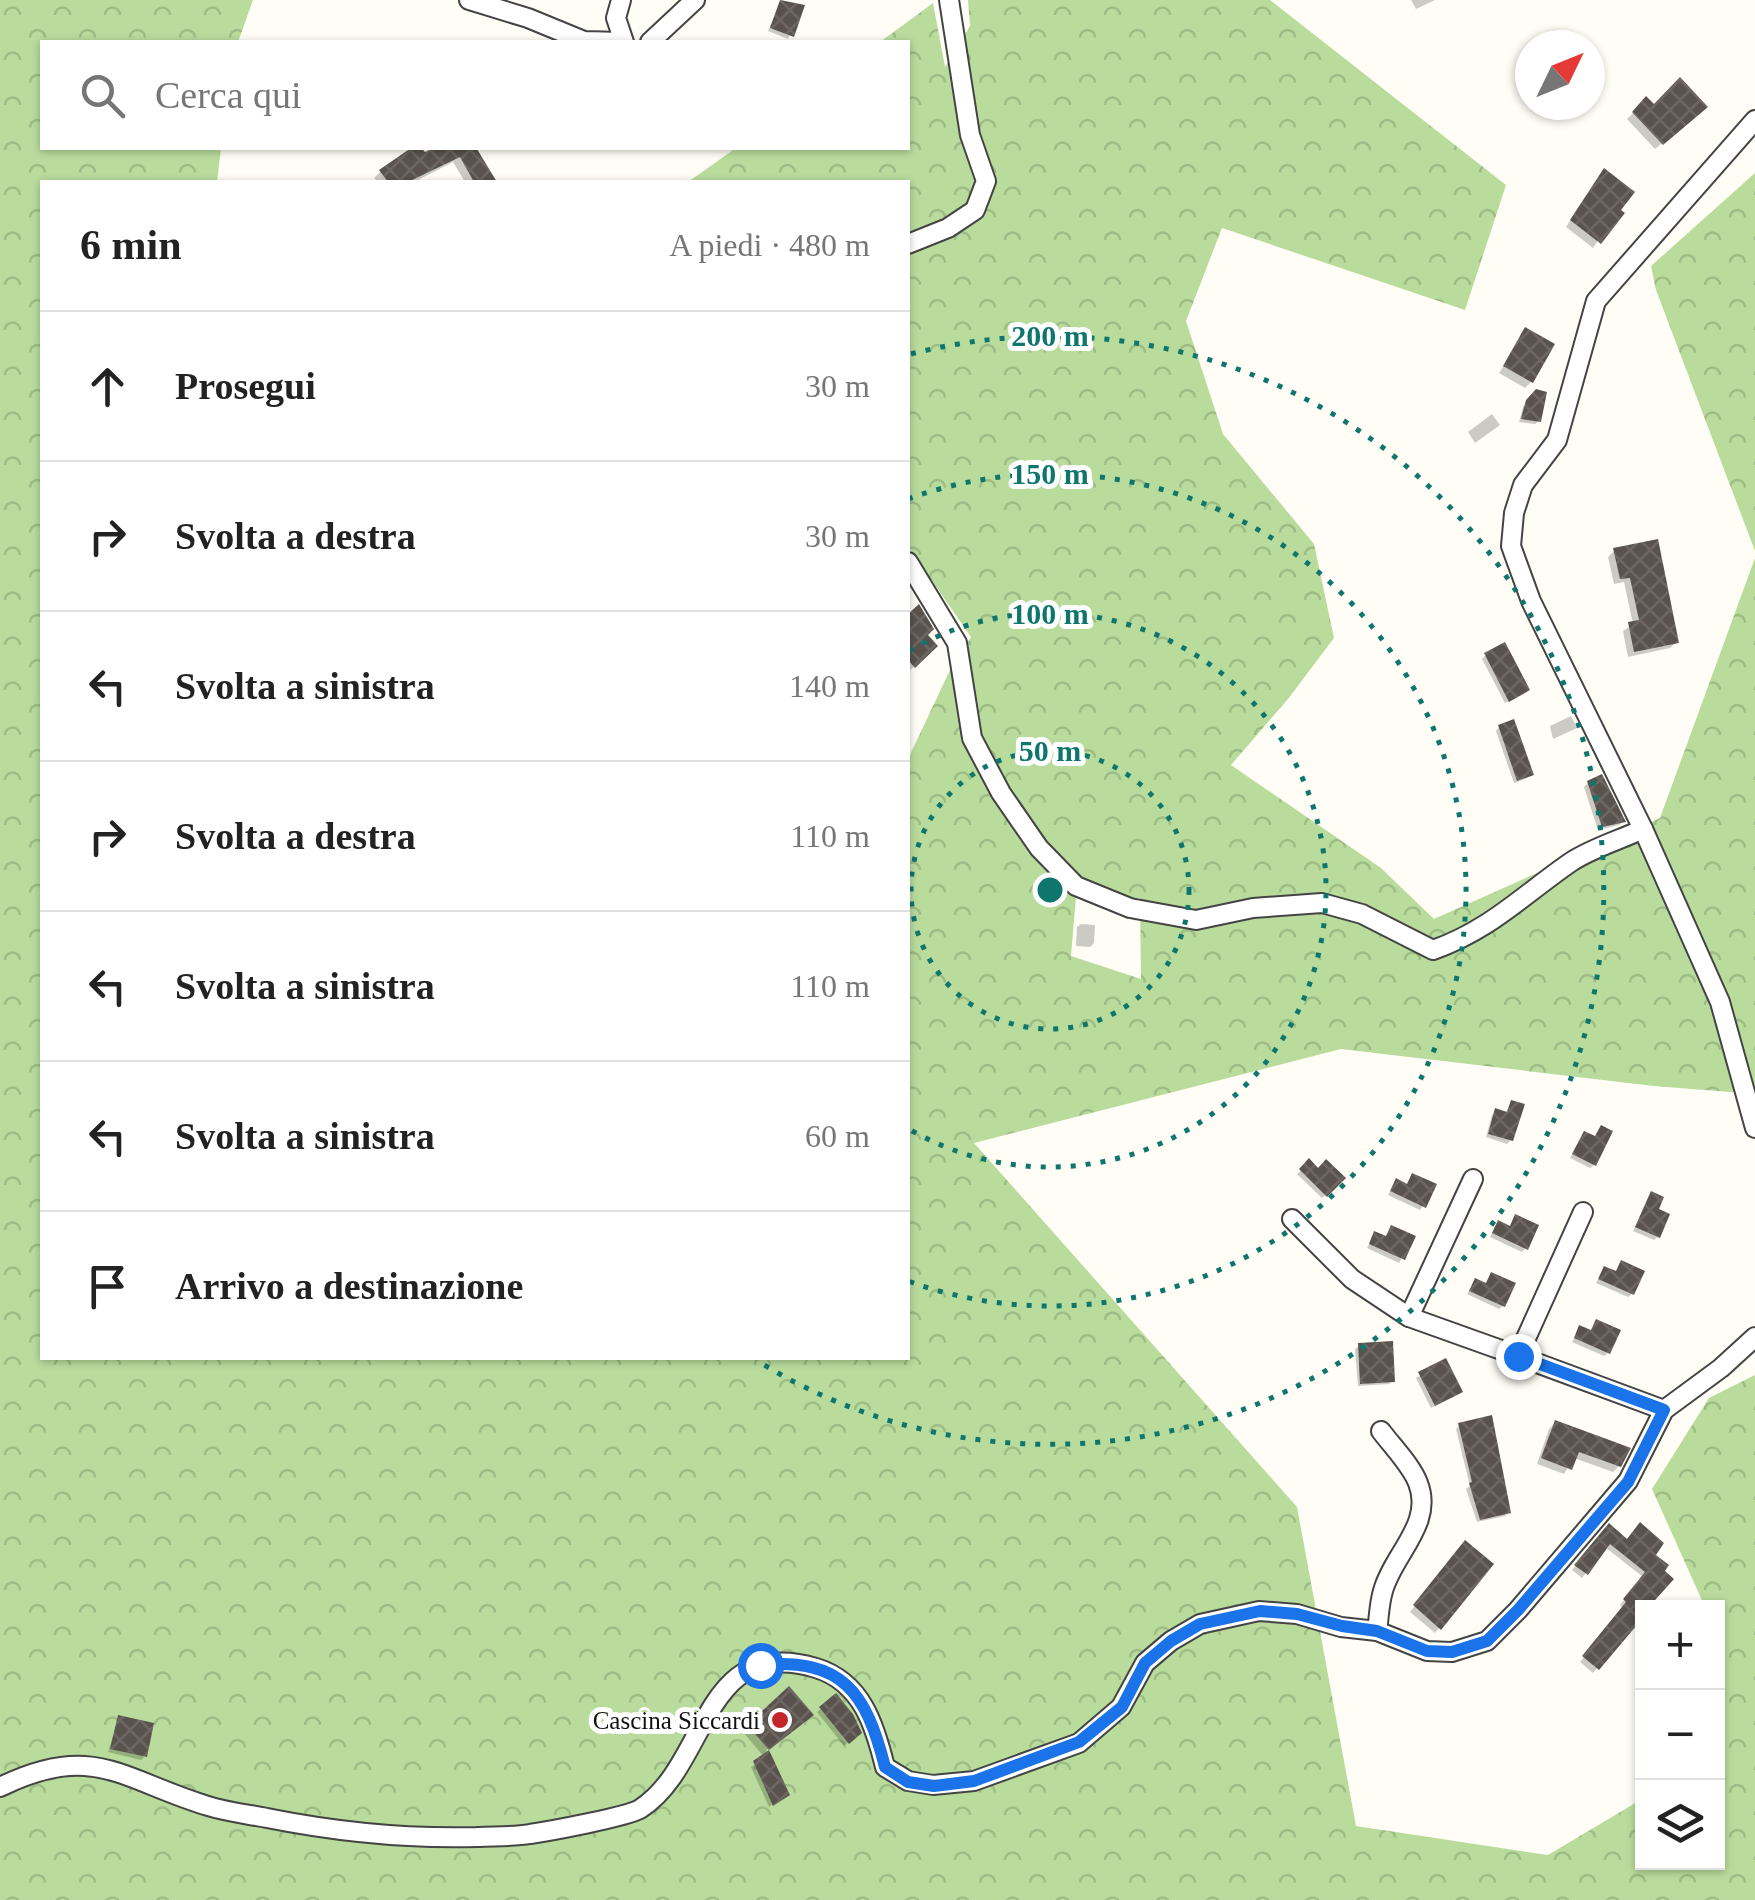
<!DOCTYPE html>
<html lang="it">
<meta charset="utf-8">
<style>
body{margin:0;font-family:"Times New Roman",serif;background:#f6f6f6;color:#222}
.controls{position:absolute;right:30px;bottom:30px;display:grid;overflow:hidden;border-radius:0px;box-shadow:0 2px 8px #0004}
.controls button{width:90px;height:90px;display:grid;place-items:center;padding:0;border:0;border-bottom:2px solid #e0e0e0;background:#fff;color:#222;font:50px sans-serif}
.compass{position:absolute;left:1515px;top:30px;width:90px;height:90px;border-radius:50%;background:#fff;box-shadow:0 2px 8px #0004;rotate:47deg}
.stop{position:absolute;width:30px;height:30px;margin:-22px;border:8px solid #1a73e8;border-radius:50%;background:#fff}
.stop.end{background:#1a73e8;border-color:#fff;box-shadow:0 2px 10px #0008}
.list{margin:0;padding:0;list-style:none}
h2{display:flex;justify-content:space-between;align-items:center;height:130px;margin:0;padding:0 40px;font-size:42px}
h2 small{font-size:32px;font-weight:400;color:#767676}
.list li{display:grid;grid-template-columns:65px 1fr auto;gap:30px;align-items:center;box-sizing:border-box;height:150px;padding:0 40px;border-top:2px solid #e0e0e0}
.list b{display:block;font-size:38px;white-space:nowrap}
.list em{font-size:32px;font-style:normal;color:#767676}
.icon{flex:none;width:55px;height:55px;fill:none;stroke:currentColor;stroke-width:2;stroke-linecap:round;stroke-linejoin:round}
.map{position:relative;flex:none;width:1755px;height:1900px;overflow:hidden}
.search{position:absolute;background:#fff;box-shadow:0 2px 8px #0004;left:40px;top:40px;width:870px;height:110px;display:flex;align-items:center;gap:25px;box-sizing:border-box;padding:0 35px;border-radius:0px;color:#767676;font-size:38px}
.panel{position:absolute;background:#fff;box-shadow:0 2px 8px #0004;left:40px;top:180px;width:870px;height:1180px;border-radius:0px}
.map>svg:first-child{display:block}
</style>
<div class="map">
<svg width="1755" height="1900" viewBox="0 0 1755 1900">
<defs>
<pattern id="forest-crowns" width="20" height="18" patternUnits="userSpaceOnUse" patternTransform="scale(2.5)"><rect width="20" height="18" fill="#b9dc9c"/><path d="M2 6a3 3 0 1 1 6 0M12 15a3 3 0 1 1 6 0" fill="none" stroke="#9ebc85"/></pattern>
<pattern id="building-cross-hatch" width="8" height="8" patternUnits="userSpaceOnUse" patternTransform="scale(2.5)"><rect width="8" height="8" fill="#5a524d"/><path d="M0 0l8 8M0 8l8-8" fill="none" stroke="#6d6662"/></pattern>
</defs>
<rect width="100%" height="100%" fill="#fffdf5"/>
<g fill="url(#forest-crowns)" fill-rule="evenodd">
<path d="M0 0H253L238 42H42V148H221L217 182H42V1358H908V759L950 670 971 637 908 546V182H688L736 148H908V42H880L933 3 945 67 970 26 968 0H1270L1506 185 1465 310 1222 228 1186 321 1223 434 1314 544 1334 638 1288 699 1231 765 1381 868 1434 919 1660 818 1755 558V1094L1654 1086 1341 1049 974 1143 1297 1507 1356 1826 1548 1855 1642 1799V1862H1718V1608L1705 1607 1652 1489 1709 1398 1755 1375V1900H0ZM1076 897 1140 898 1141 979 1071 956Z"/>
<path d="M1755 173V551L1656 290 1651 266Z"/>
</g>
<g fill="#0003">
<path d="M781 0 802 6 788 39 768 31Z"/>
<path d="M1411 0H1435L1416 9Z"/>
<path d="M1646 100 1654 107 1699 113 1655 149 1627 119Z"/>
<path d="M415 148 425 156 439 148H477L474 150 494 182H465L453 162 414 182H378L374 178 380 172Z"/>
<path d="M1599 177 1618 210 1593 248 1566 227Z"/>
<path d="M1526 330 1531 382 1525 388 1499 373Z"/>
<path d="M1536 391 1539 421 1535 424 1519 422 1523 407Z"/>
<path d="M1492 414 1500 425 1475 443 1468 432Z"/>
<path d="M1614 551 1676 642 1670 648 1628 657 1623 631 1633 624 1624 582 1614 584 1608 557Z"/>
<path d="M908 616 935 646 908 672Z"/>
<path d="M1486 655 1524 694 1505 703 1482 659Z"/>
<path d="M1571 716 1577 728 1553 739 1550 726Z"/>
<path d="M1499 727 1531 774 1527 778 1514 783 1496 731Z"/>
<path d="M1588 783 1623 821 1619 825 1598 830 1584 787Z"/>
<path d="M1081 924 1095 925 1094 943 1090 947 1076 946 1077 927Z"/>
<path d="M1511 1102V1140L1507 1144 1486 1137 1492 1115 1496 1111 1505 1114Z"/>
<path d="M1601 1128 1610 1132 1594 1165 1590 1168 1570 1158 1581 1137 1594 1138Z"/>
<path d="M1309 1162 1318 1171 1342 1178 1322 1198 1297 1174Z"/>
<path d="M1396 1181 1406 1186 1423 1206 1420 1210 1388 1195Z"/>
<path d="M1651 1194 1658 1237 1654 1240 1633 1231Z"/>
<path d="M1516 1217 1526 1248 1522 1252 1490 1237 1495 1227 1509 1228Z"/>
<path d="M1375 1234 1385 1239 1412 1238 1399 1263 1367 1248Z"/>
<path d="M1621 1263 1632 1294 1628 1297 1596 1283 1604 1269 1615 1274Z"/>
<path d="M1475 1281 1503 1306 1499 1309 1467 1294Z"/>
<path d="M1580 1328 1608 1353 1604 1356 1572 1342Z"/>
<path d="M1359 1346 1392 1381 1389 1384 1358 1386 1355 1349Z"/>
<path d="M1445 1362 1460 1392 1431 1408 1416 1378Z"/>
<path d="M1555 1423 1619 1466 1613 1472 1574 1458 1564 1474 1537 1464 1549 1429Z"/>
<path d="M1460 1425 1509 1512 1505 1516 1477 1522 1466 1489 1470 1486 1456 1429Z"/>
<path d="M1609 1526 1627 1542 1653 1556 1661 1571 1636 1617 1639 1619 1593 1673 1580 1662 1623 1608 1620 1605 1643 1577 1605 1547 1582 1578 1572 1570Z"/>
<path d="M1460 1549 1439 1628 1435 1633 1410 1612Z"/>
<path d="M789 1690 804 1721 766 1750 787 1794 769 1807 751 1767 764 1757 743 1732Z"/>
<path d="M836 1696 859 1733 844 1746 817 1712Z"/>
<path d="M119 1717 145 1756 141 1760 108 1752Z"/>
</g>
<g fill="url(#building-cross-hatch)">
<path d="M780 0 805 5 794 37 770 28Z"/>
<path d="M1680 77 1708 107 1663 145 1632 112 1646 96 1654 104Z"/>
<path d="M411 148H421L425 152 434 148H480L477 149 497 182H474L460 157 408 182H388L379 170Z"/>
<path d="M1604 168 1635 192 1621 210 1625 213 1601 244 1570 220Z"/>
<path d="M1525 327 1555 344 1533 383 1503 366Z"/>
<path d="M1536 389 1547 392 1541 422 1521 419 1526 400Z"/>
<path d="M1658 539 1679 643 1634 652 1628 622 1639 620 1630 578 1620 579 1613 548Z"/>
<path d="M919 604 934 629 928 635 938 646 915 668 908 660V614Z"/>
<path d="M1505 642 1530 690 1509 702 1484 653Z"/>
<path d="M1514 719 1534 775 1517 781 1498 725Z"/>
<path d="M1602 774 1626 822 1602 827 1587 781Z"/>
<path d="M1511 1100 1525 1104 1513 1141 1488 1134 1495 1108 1507 1112Z"/>
<path d="M1601 1125 1613 1131 1596 1166 1572 1154 1584 1131 1595 1136Z"/>
<path d="M1309 1158 1318 1168 1326 1159 1346 1178 1327 1197 1299 1169Z"/>
<path d="M1412 1173 1437 1184 1426 1208 1390 1191 1396 1178 1407 1184Z"/>
<path d="M1651 1191 1664 1197 1659 1209 1670 1214 1660 1238 1635 1227Z"/>
<path d="M1515 1214 1539 1225 1528 1250 1492 1233 1498 1220 1510 1226Z"/>
<path d="M1391 1225 1416 1236 1405 1260 1369 1244 1374 1231 1386 1236Z"/>
<path d="M1621 1260 1645 1271 1634 1295 1598 1279 1604 1266 1616 1271Z"/>
<path d="M1491 1272 1516 1283 1505 1307 1469 1291 1475 1278 1486 1283Z"/>
<path d="M1596 1319 1621 1330 1610 1354 1574 1338 1579 1325 1591 1330Z"/>
<path d="M1393 1341 1395 1382 1360 1384 1358 1343Z"/>
<path d="M1446 1358 1463 1392 1435 1406 1418 1372Z"/>
<path d="M1492 1415 1511 1513 1480 1520 1469 1483 1472 1482 1458 1423Z"/>
<path d="M1555 1420 1631 1448 1621 1467 1579 1452 1572 1470 1541 1458Z"/>
<path d="M1640 1522 1664 1543 1656 1555 1669 1565 1665 1571 1674 1579 1648 1608H1642V1619L1599 1670 1582 1656 1626 1602 1623 1599 1645 1572 1610 1544 1588 1575 1574 1565 1609 1523 1627 1539Z"/>
<path d="M1465 1540 1494 1564 1441 1630 1413 1605Z"/>
<path d="M789 1686 814 1715 769 1750 747 1725Z"/>
<path d="M836 1693 853 1714 862 1733 849 1744 819 1707Z"/>
<path d="M118 1715 154 1723 147 1757 110 1749Z"/>
<path d="M769 1750 790 1795 773 1806 753 1761Z"/>
</g>
<g fill="none" stroke-linecap="round" stroke-linejoin="round">
<g stroke="#444" stroke-width="22">
<g id="minor">
<path d="M469 0 528 18 584 41 622 42"/>
<path d="M621 0 616 18 624 42"/>
<path d="M650 42 695 0"/>
<path d="M1755 120 1596 301 1557 440 1523 485 1514 513 1511 546 1531 601 1643 829 1720 1002 1755 1128"/>
<path d="M908 244 948 228 975 210 986 181 970 135 949 0"/>
<path d="M908 562 957 643 972 738 1001 793 1039 848 1076 886 1130 908 1196 920 1253 908 1322 903 1362 914 1433 950C1490 930 1523 895 1571 862 1592 848 1620 840 1643 829"/>
<path d="M1583 1212 1518 1356 1664 1410"/>
<path d="M1292 1219 1352 1279 1409 1317 1518 1356"/>
<path d="M1409 1317 1473 1179"/>
<path d="M1377 1631C1379 1618 1379 1604 1383 1591 1393 1554 1434 1524 1418 1483 1411 1465 1393 1447 1381 1431"/>
<path d="M0 1787C94 1741 122 1780 208 1806 227 1812 247 1814 267 1818 337 1832 405 1839 477 1837 494 1836 513 1837 530 1834 550 1831 626 1817 640 1809 710 1764 701 1634 816 1668 862 1682 875 1726 885 1767L908 1781 933 1785 974 1781 1079 1743 1121 1707 1145 1663 1171 1641 1200 1624 1259 1611 1297 1614 1341 1627 1377 1631 1427 1651 1452 1652 1487 1641 1518 1610 1628 1481 1664 1410 1721 1368 1755 1337"/>
</g>
</g>
<use href="#minor" stroke="#fff" stroke-width="18"/>
</g>
<g fill="none" stroke-linecap="round" stroke-linejoin="round">
<path stroke="#1a73e8" stroke-width="12" d="M760 1665C843 1658 866 1692 885 1767L908 1782 934 1786 974 1781 1079 1742 1122 1707 1145 1663 1171 1641 1200 1624 1260 1611 1297 1614 1342 1626 1377 1631 1427 1651 1452 1652 1487 1641 1518 1610 1628 1482 1664 1410 1518 1356"/>
</g>
<g fill="none" stroke="#0f766e" stroke-width="5" stroke-dasharray="5 10">
<circle cx="1050" cy="890" r="139"/>
<path d="M909 651A277 277 0 1 1 909 1129"/>
<path d="M908 499A416 416 0 1 1 908 1281"/>
<path d="M911 354A554 554 0 1 1 756 1360"/>
</g>
<circle fill="#c4262e" stroke="#fff" stroke-width="4" cx="780" cy="1720" r="10"/>
<g text-anchor="middle" dominant-baseline="central" stroke-width="10" stroke-linejoin="round" paint-order="stroke">
<g font-size="25" fill="#111" stroke="#fff" text-anchor="end">
<text x="760" y="1720">Cascina Siccardi</text>
</g>
</g>
<circle cx="1050" cy="890" r="15" fill="#0f766e" stroke="#fff" stroke-width="5"/>
<g font-size="30" text-anchor="middle" font-weight="bold" fill="#0f766e" stroke="#fff" stroke-width="10" stroke-linejoin="round" paint-order="stroke">
<text x="1050" y="346">200 m</text>
<text x="1050" y="484">150 m</text>
<text x="1050" y="624">100 m</text>
<text x="1050" y="761">50 m</text>
</g>
</svg>
<div class="controls">
<button>+</button>
<button>−</button>
<button><svg class="icon" aria-label="layers" viewBox="0 0 24 24"><path d="M12 4l9 5-9 5-9-5zM3 14l9 5 9-5"/></svg></button>
</div>
<svg class="compass" viewBox="-18 -18 36 36"><path d="M0-13l5 13h-10z" fill="#e53935"/><path d="M0 13l5-13h-10z" fill="#767676"/></svg>
<div class="stop" style="left:760px;top:1665px"></div>
<div class="stop end" style="left:1518px;top:1356px"></div>
<div class="search"><svg class="icon" aria-label="search" viewBox="0 0 24 24"><circle cx="10" cy="10" r="6"/><path d="M15 15l6 6"/></svg>Cerca qui</div>
<section class="panel">
<h2>6 min<small>A piedi · 480 m</small></h2>
<ul class="list">
<li><svg class="icon" aria-label="ahead" viewBox="0 0 24 24"><path d="M12 20V5M6 11l6-6 6 6"/></svg><div><b>Prosegui</b></div><em>30 m</em></li>
<li><svg class="icon" aria-label="right" viewBox="0 0 24 24"><path d="M7 20v-9h11M14 6l5 5-5 5"/></svg><div><b>Svolta a destra</b></div><em>30 m</em></li>
<li><svg class="icon" aria-label="left" viewBox="0 0 24 24"><path d="M17 20v-9H6M10 6l-5 5 5 5"/></svg><div><b>Svolta a sinistra</b></div><em>140 m</em></li>
<li><svg class="icon" aria-label="right" viewBox="0 0 24 24"><path d="M7 20v-9h11M14 6l5 5-5 5"/></svg><div><b>Svolta a destra</b></div><em>110 m</em></li>
<li><svg class="icon" aria-label="left" viewBox="0 0 24 24"><path d="M17 20v-9H6M10 6l-5 5 5 5"/></svg><div><b>Svolta a sinistra</b></div><em>110 m</em></li>
<li><svg class="icon" aria-label="left" viewBox="0 0 24 24"><path d="M17 20v-9H6M10 6l-5 5 5 5"/></svg><div><b>Svolta a sinistra</b></div><em>60 m</em></li>
<li><svg class="icon" aria-label="arrive" viewBox="0 0 24 24"><path d="M6 21V4h12l-3 4 3 4H6"/></svg><div><b>Arrivo a destinazione</b></div></li>
</ul>
</section>
</div>
